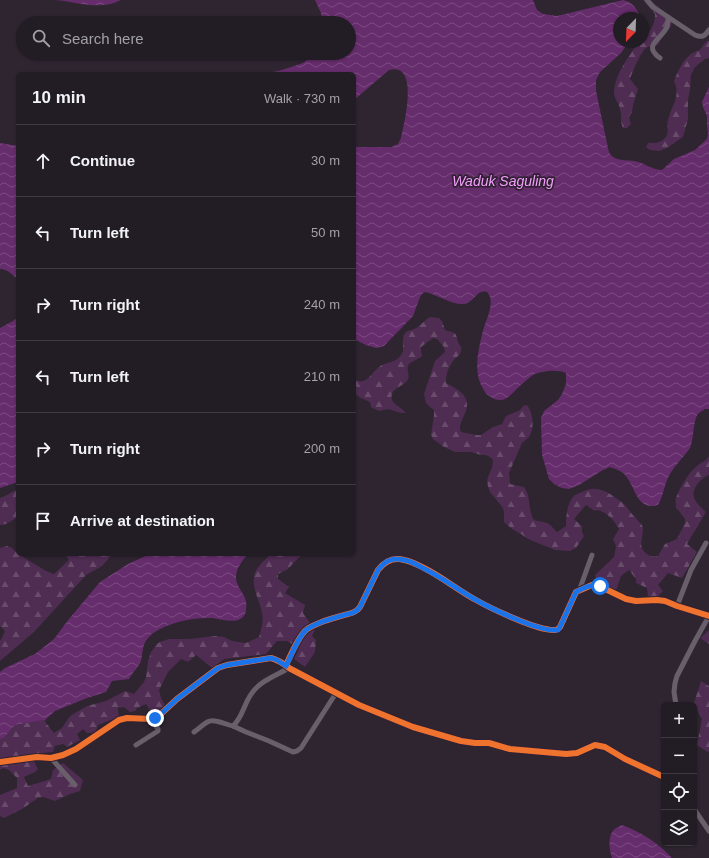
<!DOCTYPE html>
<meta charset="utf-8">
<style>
body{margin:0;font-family:Arial,sans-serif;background:#2a252c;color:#f1f3f6}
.controls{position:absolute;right:12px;bottom:12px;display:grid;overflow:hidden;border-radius:6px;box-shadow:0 1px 3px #0004}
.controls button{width:36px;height:36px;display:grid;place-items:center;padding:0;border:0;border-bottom:1px solid #3f3a41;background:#221c24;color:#f1f3f6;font:20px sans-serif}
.compass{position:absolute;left:613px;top:12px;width:36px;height:36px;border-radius:50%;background:#221c24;box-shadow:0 1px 3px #0004;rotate:203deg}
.stop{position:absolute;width:12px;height:12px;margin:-9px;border:3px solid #1a73e8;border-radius:50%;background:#fff}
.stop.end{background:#1a73e8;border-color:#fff;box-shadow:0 1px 4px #0008}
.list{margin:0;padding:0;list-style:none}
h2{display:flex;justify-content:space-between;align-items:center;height:52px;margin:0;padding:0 16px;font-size:17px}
h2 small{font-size:13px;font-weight:400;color:#a2a1a6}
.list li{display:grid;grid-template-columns:26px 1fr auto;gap:12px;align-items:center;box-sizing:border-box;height:72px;padding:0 16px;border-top:1px solid #3f3a41}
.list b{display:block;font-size:15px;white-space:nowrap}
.list em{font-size:13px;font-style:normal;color:#a2a1a6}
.icon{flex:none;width:22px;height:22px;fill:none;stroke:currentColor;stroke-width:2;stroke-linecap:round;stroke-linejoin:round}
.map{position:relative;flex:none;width:709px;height:858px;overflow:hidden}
.search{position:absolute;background:#221c24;box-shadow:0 1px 3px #0004;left:16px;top:16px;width:340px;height:44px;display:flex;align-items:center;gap:10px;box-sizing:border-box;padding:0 14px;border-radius:22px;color:#a2a1a6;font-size:15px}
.panel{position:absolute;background:#221c24;box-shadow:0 1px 3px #0004;left:16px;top:72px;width:340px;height:484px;border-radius:6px}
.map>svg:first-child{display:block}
</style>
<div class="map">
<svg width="709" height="858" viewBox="0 0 709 858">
<defs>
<pattern id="forest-firs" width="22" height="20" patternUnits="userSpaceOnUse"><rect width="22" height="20" fill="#4f2c52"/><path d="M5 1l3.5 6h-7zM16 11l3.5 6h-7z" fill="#694b6b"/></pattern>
<pattern id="water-waves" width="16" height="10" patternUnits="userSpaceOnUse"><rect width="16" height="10" fill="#662d6c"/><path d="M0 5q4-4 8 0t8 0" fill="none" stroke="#7c4b81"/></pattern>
</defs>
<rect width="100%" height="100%" fill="#2e2530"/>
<g fill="url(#forest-firs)">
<path d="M643 0H650L673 19 670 28 663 35 658 45C654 46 650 46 646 48 641 51 632 73 630 79L638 89 633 105 632 112 629 117 631 124 627 128H623C620 122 622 116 620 109 619 103 614 99 614 92 615 73 629 58 638 42H643V37C651 32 655 24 655 14Z"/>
<path d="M707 41H709V58L705 59 695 67 691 75 690 90 688 100V119L683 137 667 148 659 151 650 150 646 147 648 143C654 143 661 143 665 138 670 134 666 125 668 120 672 105 681 96 674 81 680 67 685 54 700 50L704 44Z"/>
<path d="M430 317 439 318 442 321 445 330C458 334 455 332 459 344 461 347 462 347 461 350 461 355 457 356 454 360 448 367 446 374 446 383 455 388 467 393 467 405 467 410 464 416 462 420 460 425 459 428 461 432L476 435H481L493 427 502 424 506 416 520 410 523 406 527 405C533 412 535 429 529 437 527 439 524 441 522 443L509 473 510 484 524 487C529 494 529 501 530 509 531 513 532 516 533 519 538 522 546 521 550 525 553 527 554 530 557 532L566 526C566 516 567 503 574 496 576 494 579 493 582 492 585 491 588 489 591 489 603 487 615 497 624 504 629 509 631 514 636 518 638 521 640 523 642 525 646 535 635 546 647 554 651 557 653 557 658 556L665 544 677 539 685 523V519L679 511 676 508C676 505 675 501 676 498 680 488 688 473 697 466 701 462 707 461 709 456V475C702 477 691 489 694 497 696 504 701 507 706 512L687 544 697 552 682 578 668 573 658 585 663 591 657 597 652 598 648 596 647 588 636 583V579L629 570 621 576 617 588 612 595 598 583 595 575 614 557 616 546 613 539 619 529C614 520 607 512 597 510L595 511 586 505 574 519 582 526V532L584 536 576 548 570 551 555 550 528 539 521 534 512 529 504 522V512L503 508 490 492 488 487 487 481 488 477 492 468 493 460 490 457 486 455H481L471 452H455L444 447 433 439 431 435 434 415V410L430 407 426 403 424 394 435 361 445 352 444 347 437 339 433 338 421 347V351L422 356C419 359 412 361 409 364 405 369 412 377 406 382 401 387 389 389 392 400 394 405 402 408 406 413H401L388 409 379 411 371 407 370 402 361 398 354 393V379C367 388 373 369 382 365 388 362 397 362 401 355 405 350 402 346 403 340 403 337 404 334 406 332 410 330 416 329 419 326 423 323 426 319 430 317Z"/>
<path d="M18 489V517L6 524 0 525V498L5 496Z"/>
<path d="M7 546 12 548 18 554 46 571 54 574 69 560 65 554H110L111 556 102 566 86 575 34 632 0 661V639L1 640 5 631 0 626V548Z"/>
<path d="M270 554H302L288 569 278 574V579L289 587 285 593 305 605 303 613 315 630 312 636 316 640 315 652 305 667 294 659 299 648 287 641H277L266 654 224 659 212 668 196 655 188 662 181 659 168 672 159 690 161 698 166 707 151 712 146 704 137 708 135 711 130 712 124 707 118 708 119 717 98 725 96 731 91 733H87L83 729 77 734 80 740 67 747 63 744 55 746 53 752 42 753 34 762 38 769 35 772 24 777 28 786 51 779 53 770 63 763 83 780 80 791 70 794 55 801 43 797 38 798 22 809 4 818 0 816V795L17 788V778L9 770 3 768 0 770V739L4 738 15 725 45 720 46 723 54 733 62 728 70 716 87 706 106 701 125 691 134 694 144 682 146 677 148 661 151 652 157 644 160 642 169 639H189L215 636 224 637 232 641 246 643 259 637C261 630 264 621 262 613 260 601 252 589 254 577 255 567 265 561 270 554Z"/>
<path d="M708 631H709V644L700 638Z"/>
<path d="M701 681 709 686V752L706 751 697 745 702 719 694 703Z"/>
</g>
<g fill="url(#water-waves)">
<path d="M55 0H121C100 11 78 2 55 0Z"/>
<path d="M315 0H533L537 10 543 14 557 16 623 0C634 3 637 9 641 18H619V42H629L621 53 600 72 596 80V91L608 148C609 153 610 155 615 158 621 161 628 160 634 161 646 163 649 169 662 170L674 159 695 150 707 139 708 133 707 125V116L703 107 702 102 709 87V409H705C703 410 700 412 698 414 693 420 694 439 690 448 684 457 675 465 670 474 664 484 664 495 658 505 635 511 636 485 624 474 620 470 615 469 610 467L603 470 579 485 569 489 562 488 554 484 549 479 542 455 541 418 544 411 558 400 562 394 566 384V373C558 369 541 371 533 375 529 378 525 381 521 385 516 389 511 396 505 399 501 401 494 400 491 397 486 395 484 390 481 385 474 369 478 351 482 335 484 323 497 302 487 292 476 289 475 303 463 304 454 305 438 296 429 293L425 292 422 294 420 297 413 316 384 346 376 348 366 345 354 339V147H391L398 144 401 138C404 123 420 62 389 70L354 100V74H266L268 73 282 70 303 63 316 53H349V23H323L321 13Z"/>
<path d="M0 143 18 146V280C13 275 8 269 0 269Z"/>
<path d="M18 317V482L0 488V328L13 321Z"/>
<path d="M150 554H248C242 561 236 568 236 578 237 590 249 596 246 609 246 612 245 615 243 617 235 625 220 618 210 618 193 618 176 621 160 629 157 631 152 633 150 636 142 643 143 652 141 661 139 667 132 673 129 679L112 681 106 692 87 698 55 711 45 720 15 725 4 738 0 739V672L5 668 35 654 54 639 69 619 100 582 128 564Z"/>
<path d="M622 825C641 832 658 843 672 858H612C609 849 607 834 616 828 618 827 620 826 622 825Z"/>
</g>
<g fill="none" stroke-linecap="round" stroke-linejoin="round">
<g stroke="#695f6a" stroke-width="5">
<path d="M647 0 653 7 695 35C702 38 705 36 709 30"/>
<path d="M660 58C642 45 661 40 667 27 668 24 668 20 668 17"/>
<path d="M579 591 592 555"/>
<path d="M677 606 691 570 706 543"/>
<path d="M286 665C291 655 298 637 306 630 315 623 330 619 341 616 349 613 355 614 360 607L378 570C385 561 393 557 404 560 411 561 418 565 424 568 442 577 458 590 476 600 492 609 538 631 555 630 558 630 558 629 560 627L576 592 592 585H597L626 599 636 601 657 600 665 601 677 606 709 616"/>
<path d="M676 705 674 692 675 683 677 676 695 641 709 616"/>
<path d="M233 726 246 732 269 741 293 752 297 751 301 748 336 693"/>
<path d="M194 732C199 729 205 722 210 721 216 719 227 725 233 726 243 717 244 703 252 693 260 681 277 675 289 668"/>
<path d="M136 745 158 731V729L151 719"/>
<path d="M51 758 75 785"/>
<path d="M0 762 37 757 51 758 63 755 76 749 119 720 127 718 151 719 155 718 163 712 177 699 218 668 227 665 271 658C278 660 283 663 289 668L359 705 413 727 461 741 475 743H489L510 749 566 754 577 753 595 745 605 747 625 759 664 777"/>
<path d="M694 809 709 831"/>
</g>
<g stroke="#322134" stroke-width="8">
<g id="cycleway">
<path d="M286 665C291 655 298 637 306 630 315 623 330 619 341 616 349 613 355 614 360 607L378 570C385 561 393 557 404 560 411 561 418 565 424 568 442 577 458 590 476 600 492 609 538 631 555 630 558 630 558 629 560 627L576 592 592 585H597L626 599 636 601 657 600 665 601 677 606 709 616"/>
<path d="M0 762 37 757 51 758 63 755 76 749 119 720 127 718 151 719 155 718 163 712 177 699 218 668 227 665 271 658C278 660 283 663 289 668L359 705 413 727 461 741 475 743H489L510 749 566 754 577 753 595 745 605 747 625 759 664 777"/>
</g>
</g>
<use href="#cycleway" stroke="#ef722f" stroke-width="6"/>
</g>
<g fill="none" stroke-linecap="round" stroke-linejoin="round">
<path stroke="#1a73e8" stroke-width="5" d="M155 718 163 712 177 699 218 668 227 665 271 658 277 660 286 666C291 656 298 637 306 630 315 623 330 619 341 616 349 613 355 614 360 607L378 570C385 561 392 557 404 560 410 561 416 564 421 567 440 576 457 589 476 600 492 609 538 631 555 630 559 630 558 630 560 627L576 592C583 588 593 583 600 586"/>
</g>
<g text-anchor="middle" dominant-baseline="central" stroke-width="3.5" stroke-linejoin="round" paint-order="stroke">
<g font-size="14" font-style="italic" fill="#f59ffd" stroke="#322134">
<text x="503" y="181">Waduk Saguling</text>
</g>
</g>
</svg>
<div class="controls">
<button>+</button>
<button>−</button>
<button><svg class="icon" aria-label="locate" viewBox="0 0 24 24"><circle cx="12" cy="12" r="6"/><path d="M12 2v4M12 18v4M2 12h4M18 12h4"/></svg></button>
<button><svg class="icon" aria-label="layers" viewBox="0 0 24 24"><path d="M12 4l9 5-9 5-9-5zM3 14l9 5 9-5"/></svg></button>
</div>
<svg class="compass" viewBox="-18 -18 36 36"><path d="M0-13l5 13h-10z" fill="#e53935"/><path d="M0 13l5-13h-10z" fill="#a2a1a6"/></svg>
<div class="stop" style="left:600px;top:586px"></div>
<div class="stop end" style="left:155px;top:718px"></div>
<div class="search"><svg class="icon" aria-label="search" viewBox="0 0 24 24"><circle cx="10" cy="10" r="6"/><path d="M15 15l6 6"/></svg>Search here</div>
<section class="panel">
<h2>10 min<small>Walk · 730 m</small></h2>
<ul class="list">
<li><svg class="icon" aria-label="ahead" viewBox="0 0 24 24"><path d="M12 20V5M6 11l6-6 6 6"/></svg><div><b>Continue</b></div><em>30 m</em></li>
<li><svg class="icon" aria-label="left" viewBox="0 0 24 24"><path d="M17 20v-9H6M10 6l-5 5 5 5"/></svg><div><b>Turn left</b></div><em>50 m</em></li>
<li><svg class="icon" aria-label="right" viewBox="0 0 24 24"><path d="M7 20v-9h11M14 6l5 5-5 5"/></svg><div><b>Turn right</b></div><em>240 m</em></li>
<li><svg class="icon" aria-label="left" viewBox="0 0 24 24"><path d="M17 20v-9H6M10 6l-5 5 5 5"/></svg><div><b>Turn left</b></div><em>210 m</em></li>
<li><svg class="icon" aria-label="right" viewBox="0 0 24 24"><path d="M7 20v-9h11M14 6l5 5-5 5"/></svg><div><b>Turn right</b></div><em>200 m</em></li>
<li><svg class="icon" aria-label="arrive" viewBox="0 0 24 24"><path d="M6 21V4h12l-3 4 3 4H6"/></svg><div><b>Arrive at destination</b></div></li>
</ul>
</section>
</div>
